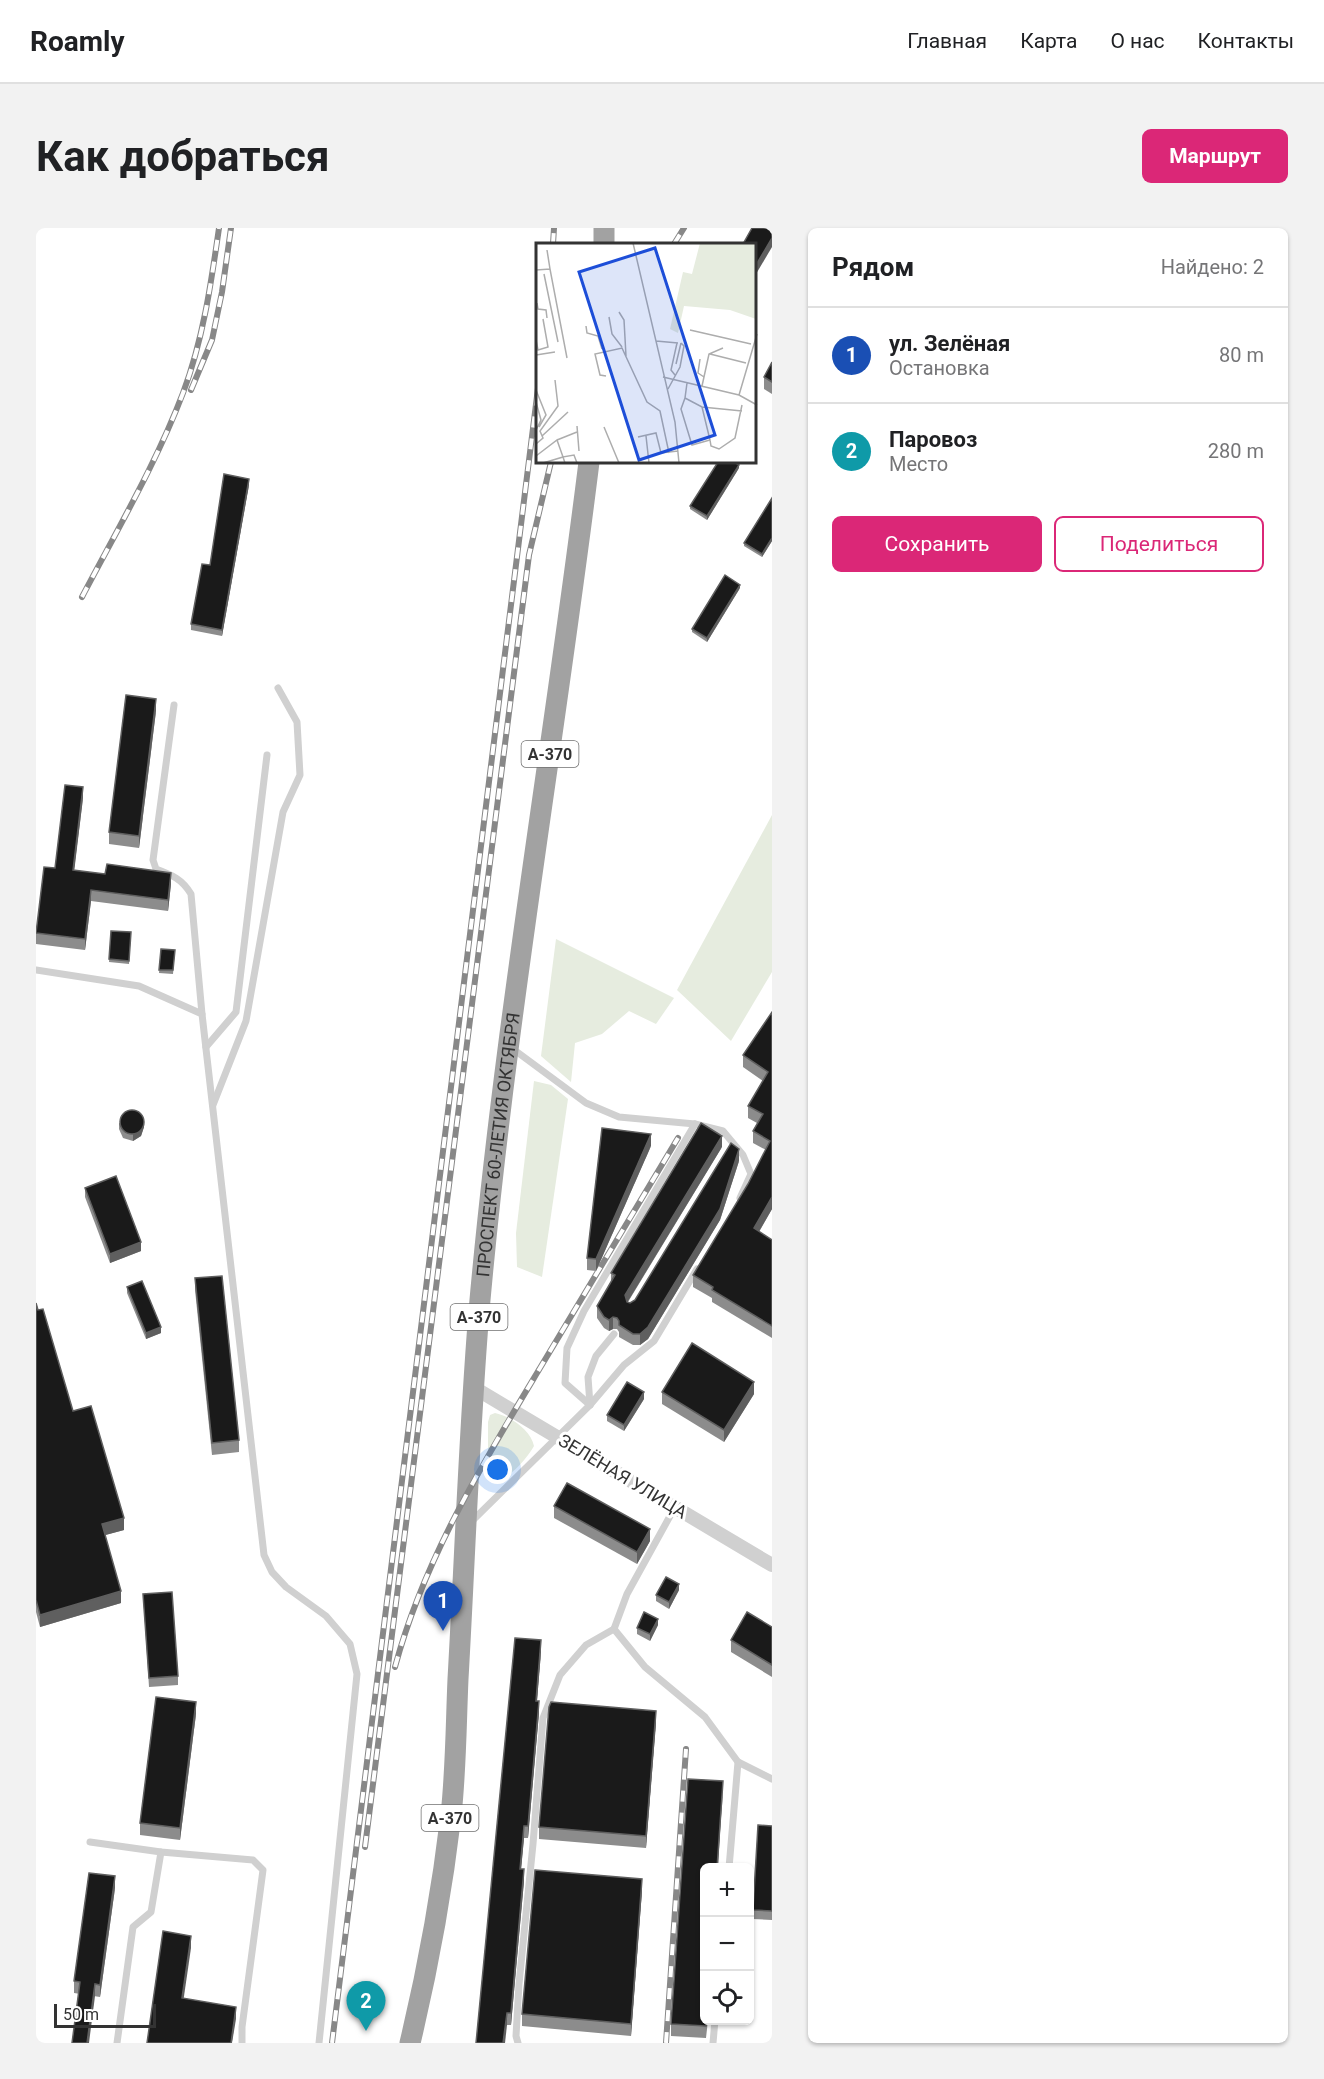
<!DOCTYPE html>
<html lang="ru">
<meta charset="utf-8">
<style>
body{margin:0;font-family:Roboto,sans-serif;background:#f2f2f2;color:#202124}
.controls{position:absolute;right:18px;bottom:18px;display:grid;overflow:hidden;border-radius:9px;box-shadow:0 2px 4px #0004}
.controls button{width:54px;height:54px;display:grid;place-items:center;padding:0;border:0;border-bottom:2px solid #e0e0e0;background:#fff;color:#202124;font:30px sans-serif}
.scale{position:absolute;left:18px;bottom:15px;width:102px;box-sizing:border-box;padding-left:6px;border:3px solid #333;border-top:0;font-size:16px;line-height:21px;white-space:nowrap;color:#333;-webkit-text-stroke:4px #fff;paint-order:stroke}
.you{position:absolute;left:462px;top:1242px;width:21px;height:21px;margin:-15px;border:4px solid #fff;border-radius:50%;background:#1a73e8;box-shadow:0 0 0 9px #1a73e833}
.badge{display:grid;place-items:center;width:39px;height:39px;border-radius:50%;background:#db2777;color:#fff;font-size:20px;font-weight:700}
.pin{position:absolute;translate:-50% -50px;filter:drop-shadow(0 2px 3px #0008)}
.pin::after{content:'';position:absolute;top:32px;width:21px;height:18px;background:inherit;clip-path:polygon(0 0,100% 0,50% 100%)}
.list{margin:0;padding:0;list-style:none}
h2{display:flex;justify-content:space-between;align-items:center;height:78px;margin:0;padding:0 24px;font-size:26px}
h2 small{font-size:20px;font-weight:400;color:#757577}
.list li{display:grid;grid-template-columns:39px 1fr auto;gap:18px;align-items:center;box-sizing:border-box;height:96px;padding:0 24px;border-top:2px solid #e0e0e0}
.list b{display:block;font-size:22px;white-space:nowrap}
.list p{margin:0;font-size:20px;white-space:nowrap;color:#757577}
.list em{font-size:20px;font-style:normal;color:#757577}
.actions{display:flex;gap:12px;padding:18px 24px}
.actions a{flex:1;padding:14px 0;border:2px solid #db2777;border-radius:9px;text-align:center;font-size:21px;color:#db2777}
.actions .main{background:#db2777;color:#fff}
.icon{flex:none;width:33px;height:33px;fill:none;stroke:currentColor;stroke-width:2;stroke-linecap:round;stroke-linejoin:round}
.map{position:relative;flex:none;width:736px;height:1815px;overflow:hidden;border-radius:9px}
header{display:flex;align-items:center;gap:36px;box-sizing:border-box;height:84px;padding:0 30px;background:#fff;border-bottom:2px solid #e0e0e0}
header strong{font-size:28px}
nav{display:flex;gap:33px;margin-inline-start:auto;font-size:21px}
.intro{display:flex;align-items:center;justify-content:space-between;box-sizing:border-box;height:144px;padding:0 36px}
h1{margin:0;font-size:42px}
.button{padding:15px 27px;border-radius:9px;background:#db2777;color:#fff;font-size:21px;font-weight:700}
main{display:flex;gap:36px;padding:0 36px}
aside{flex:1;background:#fff;border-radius:9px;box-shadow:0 2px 4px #0004}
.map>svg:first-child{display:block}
</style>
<header>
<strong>Roamly</strong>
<nav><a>Главная</a><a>Карта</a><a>О нас</a><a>Контакты</a></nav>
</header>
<div class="intro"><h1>Как добраться</h1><a class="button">Маршрут</a></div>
<main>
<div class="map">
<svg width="736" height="1815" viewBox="0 0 736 1815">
<rect width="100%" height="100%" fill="#fff"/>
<g fill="#e6ecdf">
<path d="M736 587V744L695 813 641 762Z"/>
<path d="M520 711 638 770 620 796 593 783 566 806 539 815 535 854 505 828Z"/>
<path d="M498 853 515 857 532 871 506 1049 481 1039 480 1005Z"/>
<path d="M459 1185C474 1188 495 1202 498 1218 494 1226 476 1249 465 1250 460 1251 455 1246 452 1243V1194L454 1187Z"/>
</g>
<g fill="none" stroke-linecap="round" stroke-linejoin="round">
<path stroke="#cdcdcd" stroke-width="2" stroke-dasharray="3 3" stroke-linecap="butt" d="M405 1398 407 1377"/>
<g stroke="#d0d0d0" stroke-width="7">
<path d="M138 477 117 632 120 641C136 647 146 651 155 666L166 786"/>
<path d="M0 742 103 758 166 786 228 1327 236 1344 250 1359 290 1388 314 1416 321 1446 283 1815"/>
<path d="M170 819 200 784 231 527"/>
<path d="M477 821 550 875 583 889 659 896 687 903 707 927 715 946 704 970"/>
<path d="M177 877 210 793 247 584 264 547 261 494 242 460"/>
<path d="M554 1177 529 1155 531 1120 548 1083 659 896"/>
<path d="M554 1177 552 1149 560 1128 578 1106"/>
<path d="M639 1279 591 1366 578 1401 609 1439 669 1489 702 1534 736 1551"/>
<path d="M434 1295 554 1177 588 1137 618 1113 661 1041"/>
<path d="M54 1614 125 1624 217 1632 227 1642 206 1799V1815"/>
<path d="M693 1640 702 1534"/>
<path d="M81 1815 97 1699 115 1684 125 1624"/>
<path d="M482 1815 480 1808 483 1756 497 1616 507 1490 524 1447 550 1417 578 1401"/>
<path d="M677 1815 679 1792"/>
</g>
<path stroke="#d0d0d0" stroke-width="14" d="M437 1159 736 1337"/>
<g stroke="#a2a2a2" stroke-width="21">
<path d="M568 0V16"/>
<path id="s1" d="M374 1815C392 1740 406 1663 415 1587 420 1542 420 1496 422 1451 429 1328 433 1205 443 1083 468 799 518 517 553 234"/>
</g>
<g stroke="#888" stroke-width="6">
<g id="rail">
<path d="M517 16 518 0"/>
<path d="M638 16 648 0"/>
<path d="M155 162 176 112 186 64 195 0"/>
<path d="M46 369C81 302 120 236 147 165 167 112 175 56 183 0"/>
<path d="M359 1439C388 1331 447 1235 504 1140 550 1063 596 987 642 910"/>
<path d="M329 1619 493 327 515 234"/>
<path d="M296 1815 502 160"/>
<path d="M630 1815 650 1521"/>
</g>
</g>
<use href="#rail" stroke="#fff" stroke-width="4" stroke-dasharray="11" stroke-linecap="butt"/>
</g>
<g fill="#8c8c8c">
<path d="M736 134V166L728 161V149Z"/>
<path d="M703 240 671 292 654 281V278Z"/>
<path d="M213 257 186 408 155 402V396Z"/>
<path d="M736 270V313L726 329 708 318V315Z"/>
<path d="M704 360 671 414 656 404V401Z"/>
<path d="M120 483 103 620 73 616V604Z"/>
<path d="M47 570 38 642 135 656 132 683 55 673 49 722 0 716V704L19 640Z"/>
<path d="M75 703 95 704 93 736 73 734Z"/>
<path d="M125 721 139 722 137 746 123 745Z"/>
<path d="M736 784V981L723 1004 736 1012V1110L676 1074V1070L657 1059V1047L712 956 730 922 717 915V903L721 895 712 890V878L727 853 707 839V827Z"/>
<path d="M83 895 108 899 105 908 97 913 87 910 83 901Z"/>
<path d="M615 918 560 1043 551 1042V1030Z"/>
<path d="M686 919 592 1074 594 1075 599 1072 703 933 684 992 612 1111 604 1117H597L583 1109V1104L581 1101H577L573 1103 568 1100 561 1090V1078L575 1054V1045Z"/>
<path d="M49 960 105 1023 74 1035 49 969Z"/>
<path d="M159 1050 203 1212V1224L176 1227 159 1062Z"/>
<path d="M91 1059 125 1105 110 1111 91 1065Z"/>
<path d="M0 1075 37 1183 88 1302 69 1307 85 1375 4 1399 0 1384Z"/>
<path d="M626 1164 718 1166 688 1214 626 1176Z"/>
<path d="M608 1171 588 1203 571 1193V1187Z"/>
<path d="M518 1278 614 1313 601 1336 518 1290Z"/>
<path d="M643 1362 633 1381 620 1373V1367Z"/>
<path d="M107 1366 142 1448V1457L113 1459Z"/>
<path d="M622 1397 614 1413 601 1406V1400Z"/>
<path d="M736 1399V1449L695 1424V1412Z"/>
<path d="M505 1424 501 1473 503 1485 492 1610H488L485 1641 488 1653 475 1797H471L440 1815Z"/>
<path d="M160 1486 144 1612 104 1607V1595Z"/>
<path d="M620 1495 610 1620 503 1611V1599Z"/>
<path d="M687 1565 669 1792H672L670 1810 635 1808V1796Z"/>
<path d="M736 1598V1692L717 1691V1682Z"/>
<path d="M79 1660 64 1769 38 1765V1753Z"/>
<path d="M606 1663 595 1808 486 1798V1786Z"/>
</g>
<g fill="#5f5f5f">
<path d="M736 10V19L720 46V37Z"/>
<path d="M703 237V240L671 292V288Z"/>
<path d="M213 251V257L186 408V402Z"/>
<path d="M736 310V313L726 329V326Z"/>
<path d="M704 357V360L671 414V410Z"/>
<path d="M120 471V483L103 620V608Z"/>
<path d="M47 559V570L37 653V642Z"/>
<path d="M135 645V656L132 683V672Z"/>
<path d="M55 662V673L49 722V711Z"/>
<path d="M108 893V899L105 908 97 913V906Z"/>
<path d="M615 906V918L560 1043V1031Z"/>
<path d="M686 908V919L589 1078V1067Z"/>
<path d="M703 921V933L684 992 612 1111 604 1117V1106Z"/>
<path d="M736 969V981L718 1012V1000Z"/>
<path d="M105 1014V1023L74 1035V1026Z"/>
<path d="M577 1089V1101L573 1103V1092Z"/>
<path d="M125 1099V1105L110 1111V1105Z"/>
<path d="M718 1154V1166L688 1214V1202Z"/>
<path d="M608 1164V1171L588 1203V1197Z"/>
<path d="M88 1290V1302L66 1308V1296Z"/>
<path d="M614 1301V1313L601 1336V1324Z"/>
<path d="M643 1356V1362L633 1381V1374Z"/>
<path d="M85 1363V1375L4 1399V1387Z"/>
<path d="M622 1391V1397L614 1413V1406Z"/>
<path d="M505 1412V1424L500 1485V1473Z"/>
<path d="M503 1473V1485L492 1610V1598Z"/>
<path d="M160 1474V1486L144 1612V1600Z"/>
<path d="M620 1483V1495L610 1620V1608Z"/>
<path d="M687 1553 682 1640H681Z"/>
<path d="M488 1598V1610L484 1653V1641Z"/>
<path d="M488 1641V1653L475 1797V1785Z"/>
<path d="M79 1648V1660L64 1769V1757Z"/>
<path d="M606 1651V1663L595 1808V1796Z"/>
<path d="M155 1708V1720L146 1782V1770Z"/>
<path d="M59 1756V1768L53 1815H51Z"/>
<path d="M200 1779V1791L196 1815H195Z"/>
<path d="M471 1785V1797L469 1815H467Z"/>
</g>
<g fill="#1a1a1a" stroke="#5f5f5f" stroke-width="1.5">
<path d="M716 0H736V10L720 37V16H707Z"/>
<path d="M736 134V154L728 149Z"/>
<path d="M682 234H698L703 237 671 288 654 278Z"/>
<path d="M188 246 213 251 186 402 155 396 166 336 174 337Z"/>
<path d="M736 270V310L726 326 708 315Z"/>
<path d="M689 347 704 357 671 410 656 401Z"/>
<path d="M90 467 120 471 103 608 73 604Z"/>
<path d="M29 557 47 559 37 642 69 646 71 636 135 645 132 672 55 662 49 711 0 705 8 639 19 640Z"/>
<path d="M75 703 95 704 93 733 73 731Z"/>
<path d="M125 721 139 722 137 742H123Z"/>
<path d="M736 784V969L718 1000 736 1012V1098L676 1062 677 1059 657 1047 712 956 734 913 717 903 727 886 712 878 732 844 707 827Z"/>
<circle cx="96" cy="894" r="12"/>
<path d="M665 895 686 908 589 1067 591 1074 594 1075 599 1072 695 915 703 921 684 981 612 1099 604 1106H597L583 1097V1093L581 1090 577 1089 573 1092 568 1089 561 1078 579 1047 575 1045Z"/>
<path d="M566 900 615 906 560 1031 551 1030Z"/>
<path d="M80 948 105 1014 74 1026 49 960Z"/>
<path d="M186 1048 203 1212 176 1215 159 1050Z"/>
<path d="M106 1053 125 1099 110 1105 91 1059Z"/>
<path d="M0 1075 2 1082 7 1081 37 1183 55 1178 88 1290 66 1296 85 1363 4 1387 0 1372Z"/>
<path d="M656 1115 718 1154 688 1202 626 1164Z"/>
<path d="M591 1154 608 1164 588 1197 571 1187Z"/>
<path d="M531 1255 614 1301 601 1324 518 1278Z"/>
<path d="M630 1349 643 1356 633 1374 620 1367Z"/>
<path d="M136 1364 142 1448 113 1450 107 1366Z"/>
<path d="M608 1384 622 1391 614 1406 601 1400Z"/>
<path d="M711 1384 736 1399V1437L695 1412Z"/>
<path d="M479 1410 505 1412 500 1473H503L492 1598H488L484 1641H488L475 1785H471L467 1815H440Z"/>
<path d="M120 1469 160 1474 144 1600 104 1595Z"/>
<path d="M515 1474 620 1483 610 1608 503 1599 513 1479Z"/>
<path d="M652 1551 687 1553 681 1640H669V1792H671L670 1798 635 1796Z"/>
<path d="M722 1597 736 1598V1683L717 1682Z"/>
<path d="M499 1642 606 1651 595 1796 486 1786Z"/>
<path d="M53 1645 79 1648 64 1757 59 1756 51 1815H36L44 1754 38 1753Z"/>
<path d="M127 1703 155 1708 146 1770 200 1779 195 1815H111Z"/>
</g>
<g text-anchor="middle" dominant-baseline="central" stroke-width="6" stroke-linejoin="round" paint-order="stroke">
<g fill="#fff" stroke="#707070" stroke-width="1.5">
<rect x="485.5" y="513" width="57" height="26" rx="4.5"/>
<rect x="414.5" y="1076" width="57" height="26" rx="4.5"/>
<rect x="385.5" y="1577" width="57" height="26" rx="4.5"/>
</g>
<g font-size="16" font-weight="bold" fill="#333">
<text x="514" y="526">А-370</text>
<text x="443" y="1089">А-370</text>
<text x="414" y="1590">А-370</text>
</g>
<g font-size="18" fill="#333" stroke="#fff">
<text stroke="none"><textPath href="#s1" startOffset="904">ПРОСПЕКТ 60-ЛЕТИЯ ОКТЯБРЯ</textPath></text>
<text transform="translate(587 1248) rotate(31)">ЗЕЛЁНАЯ УЛИЦА</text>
</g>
</g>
<g transform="translate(500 15)">
<rect width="220" height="220" fill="#fff"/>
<path d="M164 0H220V76L194 67 148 63 142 90 134 86 147 29 156 31Z" fill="#e6ecdf"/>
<path fill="none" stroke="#adadad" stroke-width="1.5" d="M97 0 139 179 143 220M11 7 14 26M0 27 14 26 31 115M8 31 22 99M1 60 2 66 10 67 11 75M83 69 88 77 90 113M73 74 76 91 86 104M50 83 51 90 62 93 66 106M154 87 215 101M0 97 2 107 12 104 7 76M120 98 142 100M174 111 210 120M0 112 19 109M164 116 162 130 168 134M140 121 145 100M139 132 135 127 141 100M70 133 64 132 59 111 86 105 111 159 124 168 133 210M127 134 203 152 221 162M151 140 149 155 166 164 206 168M166 143 173 111 187 105M132 146 144 124 148 103 145 100M0 147 10 172 3 184M203 152 221 91M149 155 145 166 156 202 174 197 166 164M0 159 5 177 0 187M41 183 43 208M68 184 83 220M6 193 32 169M110 193 113 220M102 194 120 190 125 210 142 208M21 197 41 189M174 197 175 203 183 206 199 195 206 162M0 201 7 195 4 188 22 163 19 137M0 213 21 197 27 214 38 212 41 220M7 220 27 214 29 220"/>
<path fill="#1d4ed8" fill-opacity="0.15" stroke="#1d4ed8" stroke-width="3" d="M119 5 179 192 103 217 43 29Z"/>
<rect width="220" height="220" fill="none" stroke="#333" stroke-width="3"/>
</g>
</svg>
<div class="controls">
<button>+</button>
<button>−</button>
<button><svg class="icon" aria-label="locate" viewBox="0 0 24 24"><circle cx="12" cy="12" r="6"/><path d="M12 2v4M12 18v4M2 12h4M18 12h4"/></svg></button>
</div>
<div class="scale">50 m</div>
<div class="you"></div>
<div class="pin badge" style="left:407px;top:1403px;background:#1a4fb4">1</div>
<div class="pin badge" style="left:330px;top:1803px;background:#0f9aa8">2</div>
</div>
<aside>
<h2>Рядом<small>Найдено: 2</small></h2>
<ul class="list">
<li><span class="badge" style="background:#1a4fb4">1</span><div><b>ул. Зелёная</b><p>Остановка</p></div><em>80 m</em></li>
<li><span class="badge" style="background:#0f9aa8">2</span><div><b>Паровоз</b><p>Место</p></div><em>280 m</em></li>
</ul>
<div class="actions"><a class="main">Сохранить</a><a>Поделиться</a></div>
</aside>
</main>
